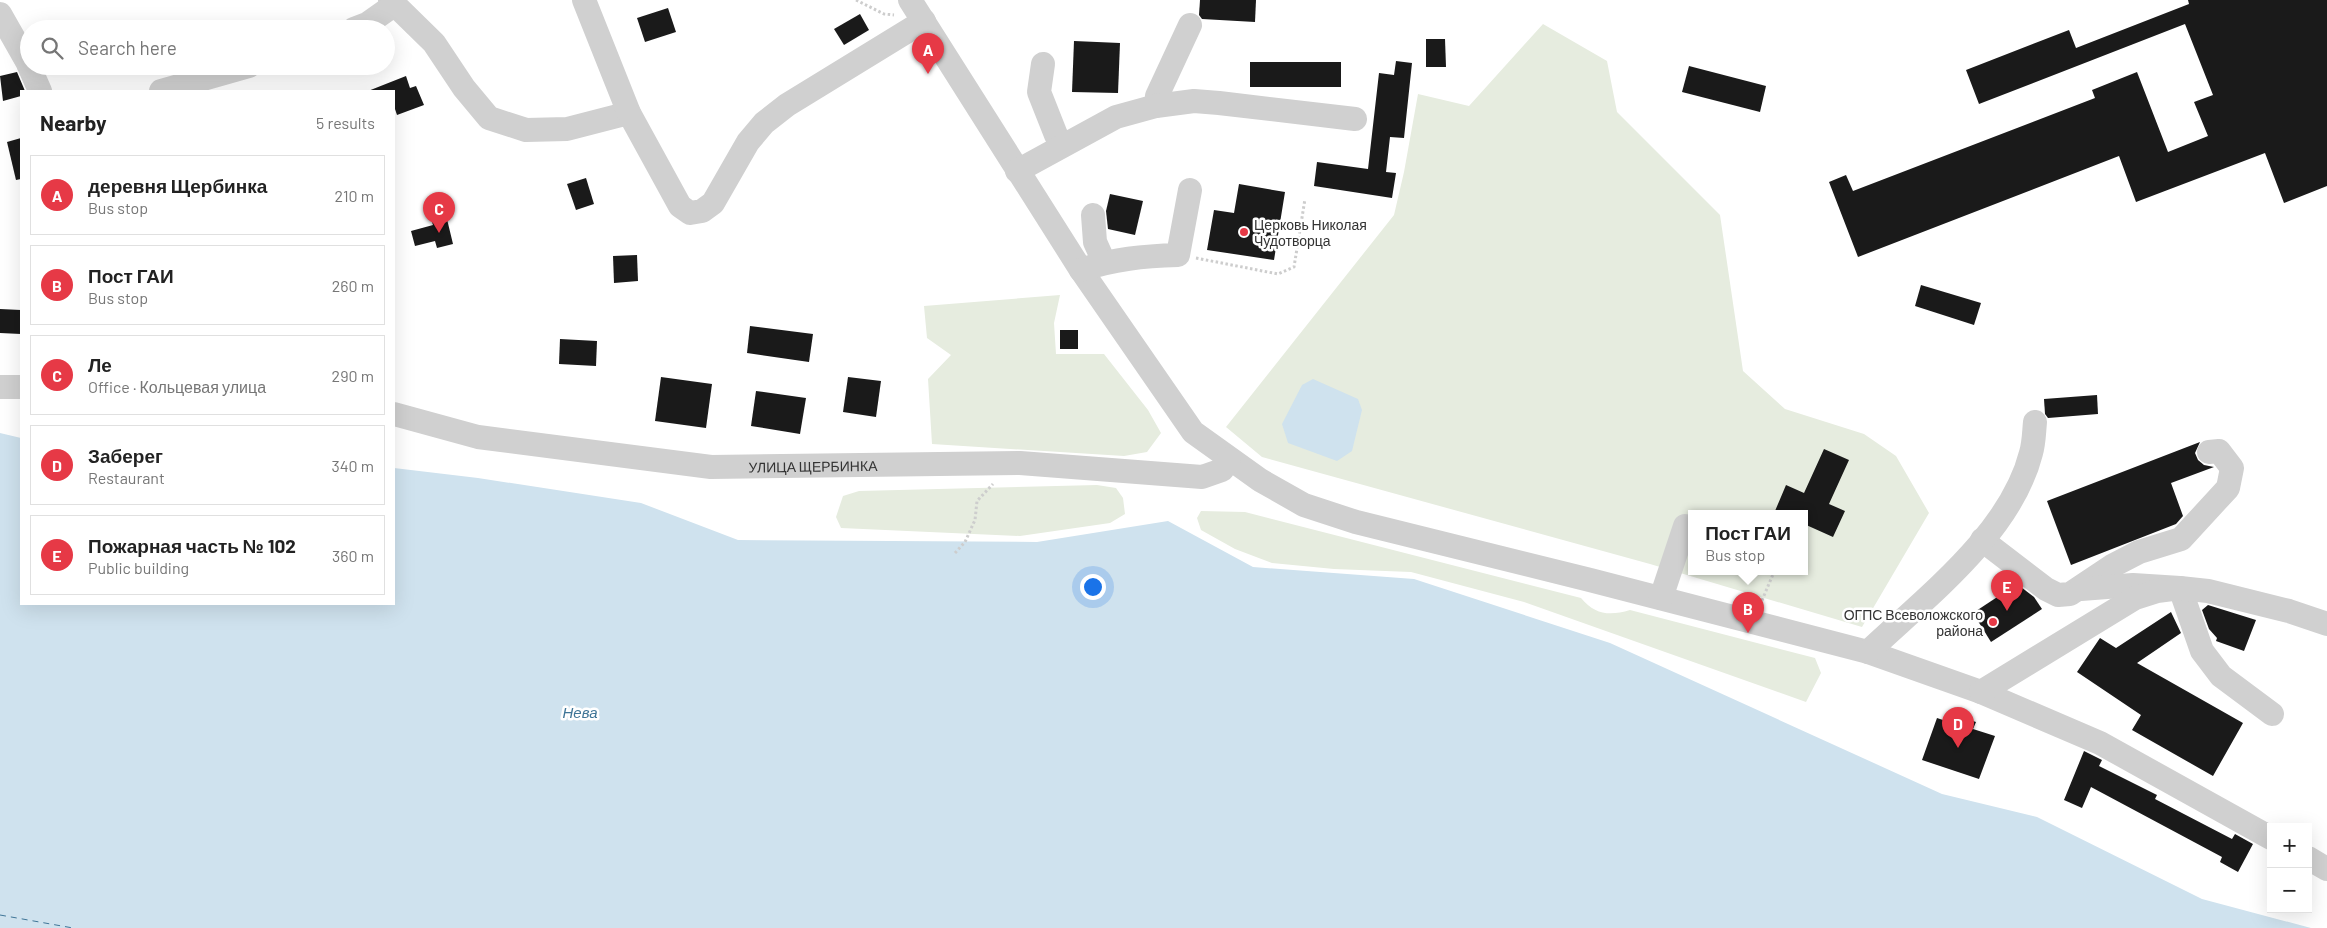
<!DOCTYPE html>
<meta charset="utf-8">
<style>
body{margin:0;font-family:Barlow,sans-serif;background:#f6f6f6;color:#222}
.controls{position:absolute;right:15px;bottom:15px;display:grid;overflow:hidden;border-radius:0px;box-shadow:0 5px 20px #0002}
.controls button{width:45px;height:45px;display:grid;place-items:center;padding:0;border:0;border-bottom:1px solid #e0e0e0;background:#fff;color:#222;font:25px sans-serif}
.you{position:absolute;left:1092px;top:586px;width:18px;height:18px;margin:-12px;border:4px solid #fff;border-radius:50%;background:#1a73e8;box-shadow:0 0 0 8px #1a73e833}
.badge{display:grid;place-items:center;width:32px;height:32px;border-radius:50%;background:#e63946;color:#fff;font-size:16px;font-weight:700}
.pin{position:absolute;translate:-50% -41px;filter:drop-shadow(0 1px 2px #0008)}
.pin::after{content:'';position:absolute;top:26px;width:18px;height:15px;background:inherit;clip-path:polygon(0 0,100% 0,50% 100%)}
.popup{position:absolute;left:1688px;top:510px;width:120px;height:65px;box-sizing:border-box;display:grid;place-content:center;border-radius:0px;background:#fff;filter:drop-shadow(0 1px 4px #0005);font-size:16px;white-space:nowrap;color:#767676}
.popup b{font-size:19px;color:#222}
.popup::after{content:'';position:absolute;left:50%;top:100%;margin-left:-10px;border:10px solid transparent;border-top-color:#fff}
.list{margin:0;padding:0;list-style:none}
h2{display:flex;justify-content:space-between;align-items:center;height:65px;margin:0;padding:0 20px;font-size:21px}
h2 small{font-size:16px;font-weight:400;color:#767676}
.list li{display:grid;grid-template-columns:32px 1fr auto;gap:15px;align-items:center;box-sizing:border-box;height:80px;margin:0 10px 10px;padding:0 10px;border:1px solid #e0e0e0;border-radius:0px}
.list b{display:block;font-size:19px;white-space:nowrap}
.list p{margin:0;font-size:16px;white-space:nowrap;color:#767676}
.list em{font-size:16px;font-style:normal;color:#767676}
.icon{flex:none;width:28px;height:28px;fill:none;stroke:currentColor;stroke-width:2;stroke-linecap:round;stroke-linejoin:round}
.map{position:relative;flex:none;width:2327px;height:928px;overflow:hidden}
.search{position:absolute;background:#fff;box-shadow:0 5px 20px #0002;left:20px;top:20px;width:375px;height:55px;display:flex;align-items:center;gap:12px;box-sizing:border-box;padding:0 18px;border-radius:28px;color:#767676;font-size:19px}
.panel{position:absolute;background:#fff;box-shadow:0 5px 20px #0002;left:20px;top:90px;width:375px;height:515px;border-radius:0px}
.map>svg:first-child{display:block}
</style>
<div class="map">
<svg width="2327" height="928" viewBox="0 0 2327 928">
<rect width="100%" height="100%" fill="#fff"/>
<g fill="#e6ecdf" fill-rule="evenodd">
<path d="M1543 24 1607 61 1617 112 1720 215 1743 371 1785 409 1864 434 1896 456 1929 513 1862 627 1650 564 1262 457 1226 427 1394 215 1404 172 1418 94 1469 106ZM1692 514H1804V572H1692Z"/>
<path d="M1060 295 1054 323 1056 354H1104L1148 410 1161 433 1147 452 1124 456 932 444 928 379 951 355 927 338 924 306Z"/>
<path d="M1097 485 1116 488 1123 498 1125 514 1110 523 1020 536 841 528 836 517 843 496 859 491Z"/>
<path d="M1201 511 1245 512 1581 598C1595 615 1610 616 1630 610L1815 658 1821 673 1806 702 1524 602 1411 572 1334 569 1272 563 1235 549 1201 530 1197 518Z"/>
</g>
<g fill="#cfe2ee">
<path d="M1313 379 1358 399 1362 410 1352 451 1337 461 1288 443 1282 424 1302 385Z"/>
<path d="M0 433 21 438V604H394V468L478 478 641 503 738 540 1037 542 1168 521 1253 567 1414 579 1610 643 1942 794 2037 817 2202 899 2311 928H0Z"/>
</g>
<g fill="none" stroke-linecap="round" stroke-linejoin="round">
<path stroke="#3f7597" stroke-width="1" stroke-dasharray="6 5" stroke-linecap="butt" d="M0 915 73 928"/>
</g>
<g fill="#1a1a1a">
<path d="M1200 0H1256L1255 22 1202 19 1199 15Z"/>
<path d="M2188 0H2327V186L2284 203 2265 153 2136 202 2119 156 1858 257 1829 182 1846 175 1853 191 2095 98 2092 90 2137 72 2168 152 2208 136 2194 102 2213 95 2185 24 1979 104 1966 70 2069 30 2076 48 2189 4Z"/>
<path d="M668 8 676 32 645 42 637 18Z"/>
<path d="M860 14 869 30 844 45 834 29Z"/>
<path d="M1426 39H1445L1446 67H1426Z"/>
<path d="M1074 41 1120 43 1118 93 1072 92Z"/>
<path d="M1396 61 1412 63 1404 138 1390 137 1386 172 1396 173 1392 198 1314 186 1317 162 1368 169 1379 73 1394 75Z"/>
<rect x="1250" y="62" width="91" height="25"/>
<path d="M1689 66 1766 86 1760 112 1682 92Z"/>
<path d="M17 72 25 91H21V96L3 101 0 76Z"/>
<path d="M406 76 410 88 416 86 424 105 397 115 394 106V91H368Z"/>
<path d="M21 138V179L16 180 7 142Z"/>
<path d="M586 178 594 204 576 210 567 184Z"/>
<path d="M1239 184 1285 192 1274 260 1207 250 1214 210 1234 213Z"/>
<path d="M1110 194 1143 201 1135 235 1108 229 1106 211Z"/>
<path d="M446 215 453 244 437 248 435 241 415 246 411 231 433 225 431 219Z"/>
<path d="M637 255 638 281 614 283 613 256Z"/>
<path d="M1921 285 1981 303 1974 325 1915 306Z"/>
<path d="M0 309 21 310V334L0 333Z"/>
<path d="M750 326 813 334 809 362 747 353Z"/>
<rect x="1060" y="330" width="18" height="19"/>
<path d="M560 339 597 341 596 366 559 364Z"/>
<path d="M661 377 712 384 706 428 655 421Z"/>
<path d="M848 377 881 381 876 417 843 412Z"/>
<path d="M756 391 806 398 800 434 751 426Z"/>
<path d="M2097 395 2098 414 2048 418 2045 414 2044 399Z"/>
<path d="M2200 442 2195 453 2198 460 2204 465 2214 467 2171 483 2183 516 2176 524 2071 565 2047 501Z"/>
<path d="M1824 449 1849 460 1829 504 1845 511 1833 537 1804 524V514H1782L1775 511 1786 485 1804 493Z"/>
<path d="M2017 584 2034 597 2042 609 1991 642 1973 613Z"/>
<path d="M2208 605 2256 620 2244 651 2216 641 2217 638 2209 629 2202 610Z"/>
<path d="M2171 612 2181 633 2137 663 2243 723 2213 776 2132 730 2141 715 2077 672 2100 638 2116 648Z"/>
<path d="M1949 713 1976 722 1973 729 1995 736 1979 779 1922 760 1937 718 1946 721Z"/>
<path d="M2084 751 2102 760 2099 766 2157 795 2155 799 2232 839 2235 834 2253 844 2238 872 2220 862 2222 857 2091 787 2082 808 2064 800Z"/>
</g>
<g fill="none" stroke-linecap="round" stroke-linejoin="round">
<g stroke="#cdcdcd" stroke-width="3" stroke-dasharray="2.5 2.5" stroke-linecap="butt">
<path d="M856 0 884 14 894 15"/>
<path d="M1196 258 1278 274 1294 267 1305 199"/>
<path d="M955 553 965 542 975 520 977 501 993 484"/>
<path d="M1760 605 1774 572"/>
</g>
<g stroke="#d0d0d0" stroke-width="24">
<path d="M390 0 434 43 464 88 489 118 526 130 567 129 629 113"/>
<path d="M584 0 629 113 680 206 690 213 702 211 713 203 748 142 764 123 787 105 924 21"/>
<path d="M910 0 1081 270 1193 432 1260 480 1304 505 1356 522 1590 580 1868 652 1981 692 2100 743 2271 838"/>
<path d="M0 14 29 65"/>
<path d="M354 29 367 24 394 5"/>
<path d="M1043 64 1039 92 1056 135 1063 144"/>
<path d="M29 66 40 91"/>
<path d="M161 91 249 66"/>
<path d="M1156 106 1157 96 1190 25"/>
<path d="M1017 171 1116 117 1156 106 1194 101 1219 103 1355 119"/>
<path d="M1093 215 1095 242 1104 262"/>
<path d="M1081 270C1113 259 1144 256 1178 255L1190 190"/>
<path d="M0 387H21"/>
<path id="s1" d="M394 414 478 437 711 467 1020 463 1202 477 1222 470 1229 459"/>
<path d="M1982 540 2046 589 2058 595 2070 594 2112 566 2139 552 2181 539 2228 488 2232 468 2219 451 2209 452"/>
<path d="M2081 589 2133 585 2180 588 2202 651 2221 676 2272 714"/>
<path d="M1661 598 1685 526"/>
<path d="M1868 652C1926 597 2011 533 2031 453 2034 443 2034 432 2035 422"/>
<path d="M1981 692 2135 598 2157 591 2180 588 2208 591 2289 611 2327 624"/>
<path d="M2308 858 2327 869"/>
</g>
</g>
<g fill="#e63946" stroke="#fff" stroke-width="2">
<circle cx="1244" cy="232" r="5"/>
<circle cx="1993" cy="622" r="5"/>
</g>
<g text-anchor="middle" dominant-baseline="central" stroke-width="5" stroke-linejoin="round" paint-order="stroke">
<g font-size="14" fill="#333" stroke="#fff" text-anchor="start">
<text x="1254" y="224">Церковь Николая<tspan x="1254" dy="16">Чудотворца</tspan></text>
<text x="1983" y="614" text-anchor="end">ОГПС Всеволожского<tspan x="1983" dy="16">района</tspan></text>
</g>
<g font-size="14" fill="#333" stroke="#fff">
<text stroke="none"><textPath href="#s1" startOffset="424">УЛИЦА ЩЕРБИНКА</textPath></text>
</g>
<g font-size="15" font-style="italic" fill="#3f7597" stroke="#fff">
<text x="580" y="712">Нева</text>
</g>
</g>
</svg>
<div class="controls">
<button>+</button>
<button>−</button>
</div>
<div class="you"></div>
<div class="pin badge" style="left:928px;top:74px">A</div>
<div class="pin badge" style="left:1748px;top:633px">B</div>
<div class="popup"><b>Пост ГАИ</b>Bus stop</div>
<div class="pin badge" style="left:439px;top:233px">C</div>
<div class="pin badge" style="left:1958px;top:748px">D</div>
<div class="pin badge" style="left:2007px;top:611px">E</div>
<div class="search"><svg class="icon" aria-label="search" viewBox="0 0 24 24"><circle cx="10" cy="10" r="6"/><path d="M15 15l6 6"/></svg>Search here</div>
<section class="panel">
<h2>Nearby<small>5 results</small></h2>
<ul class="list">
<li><span class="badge">A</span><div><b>деревня Щербинка</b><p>Bus stop</p></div><em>210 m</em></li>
<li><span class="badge">B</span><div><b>Пост ГАИ</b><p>Bus stop</p></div><em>260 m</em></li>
<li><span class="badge">C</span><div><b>Ле</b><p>Office · Кольцевая улица</p></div><em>290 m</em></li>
<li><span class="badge">D</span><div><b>Заберег</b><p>Restaurant</p></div><em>340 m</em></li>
<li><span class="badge">E</span><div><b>Пожарная часть № 102</b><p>Public building</p></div><em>360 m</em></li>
</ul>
</section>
</div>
